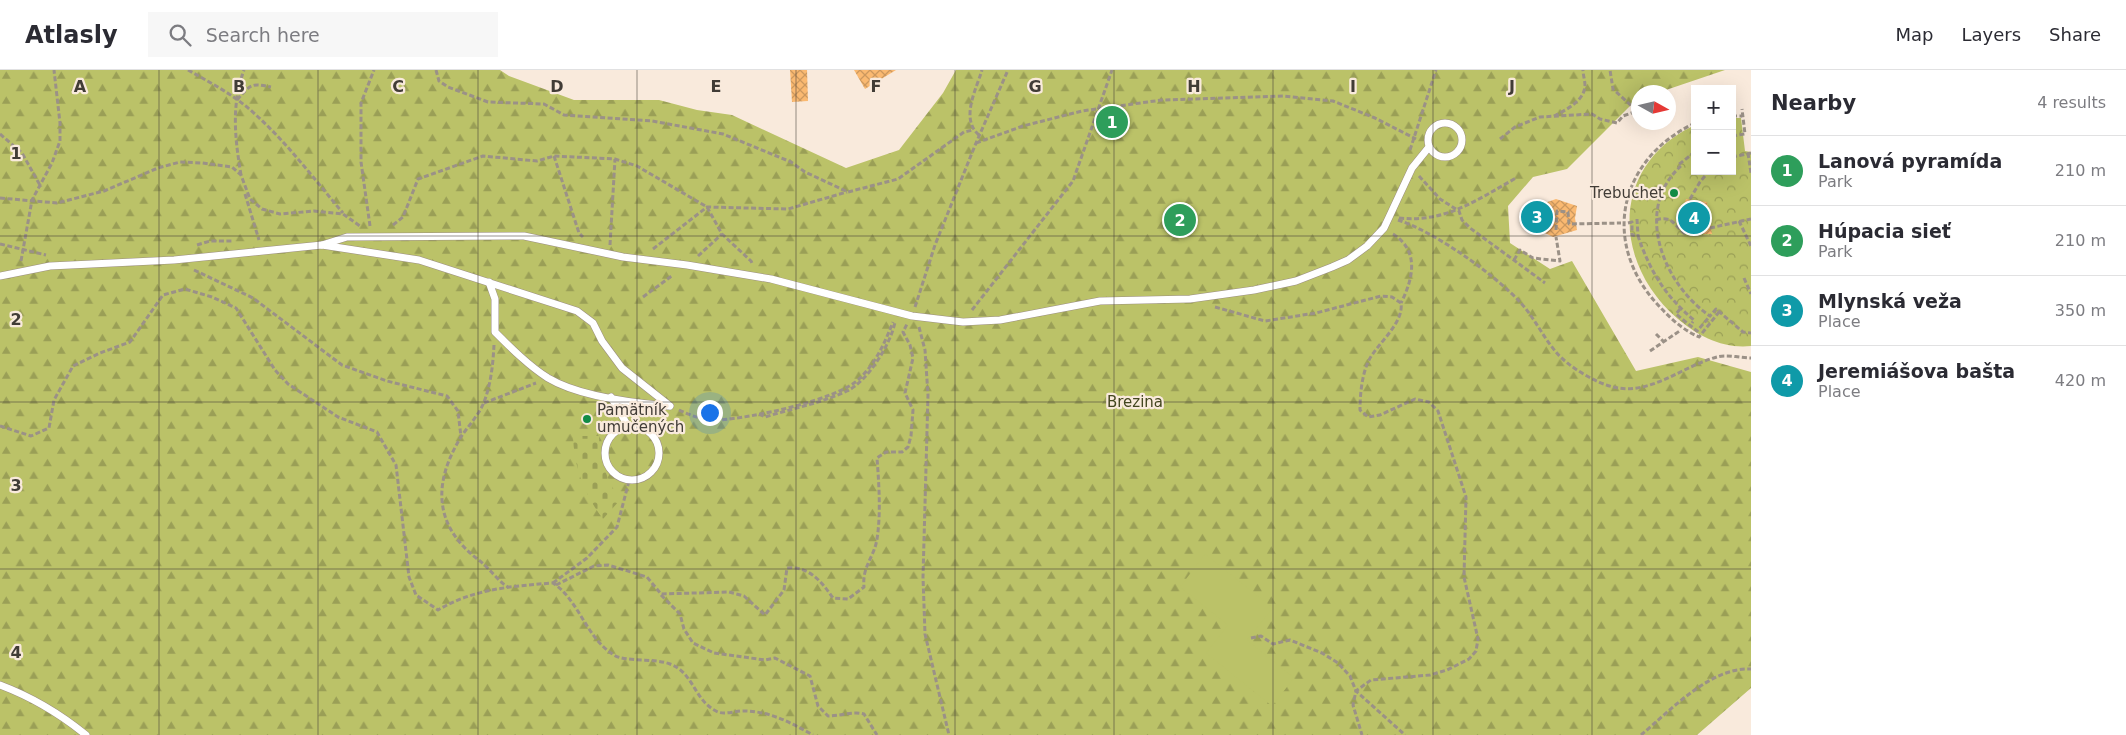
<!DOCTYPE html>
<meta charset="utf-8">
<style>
body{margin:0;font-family:"DejaVu Sans",sans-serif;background:#f7f7f7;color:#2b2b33}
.controls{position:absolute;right:15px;top:15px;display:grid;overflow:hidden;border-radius:0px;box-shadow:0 5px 20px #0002}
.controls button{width:45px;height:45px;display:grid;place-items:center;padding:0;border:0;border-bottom:1px solid #e1e1e2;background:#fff;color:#2b2b33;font:25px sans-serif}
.compass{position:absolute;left:1631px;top:15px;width:45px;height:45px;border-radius:50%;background:#fff;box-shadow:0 5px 20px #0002;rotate:98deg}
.you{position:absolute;left:709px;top:342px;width:18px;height:18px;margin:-12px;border:4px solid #fff;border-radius:50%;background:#1a73e8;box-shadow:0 0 0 8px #1a73e833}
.badge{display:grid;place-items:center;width:32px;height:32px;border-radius:50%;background:#118b46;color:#fff;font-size:16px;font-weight:700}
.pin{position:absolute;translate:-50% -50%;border:2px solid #fff;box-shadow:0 1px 5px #0006}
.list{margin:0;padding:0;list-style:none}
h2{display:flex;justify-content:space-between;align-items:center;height:65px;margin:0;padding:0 20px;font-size:21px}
h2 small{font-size:16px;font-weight:400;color:#7c7c81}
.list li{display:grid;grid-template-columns:32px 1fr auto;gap:15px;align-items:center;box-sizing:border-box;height:70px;padding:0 20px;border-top:1px solid #e1e1e2}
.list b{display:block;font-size:19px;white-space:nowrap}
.list p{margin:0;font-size:16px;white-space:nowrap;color:#7c7c81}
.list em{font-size:16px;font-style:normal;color:#7c7c81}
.icon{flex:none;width:28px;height:28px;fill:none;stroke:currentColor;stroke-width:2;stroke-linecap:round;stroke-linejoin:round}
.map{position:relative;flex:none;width:1751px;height:665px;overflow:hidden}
header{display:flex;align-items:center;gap:30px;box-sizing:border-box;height:70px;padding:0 25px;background:#fff;border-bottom:1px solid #e1e1e2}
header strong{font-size:24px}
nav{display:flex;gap:28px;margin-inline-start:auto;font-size:18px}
.search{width:350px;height:45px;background:#f7f7f7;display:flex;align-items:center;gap:12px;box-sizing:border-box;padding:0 18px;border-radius:0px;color:#7c7c81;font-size:19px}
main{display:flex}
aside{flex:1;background:#fff}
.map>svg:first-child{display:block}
</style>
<header>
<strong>Atlasly</strong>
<div class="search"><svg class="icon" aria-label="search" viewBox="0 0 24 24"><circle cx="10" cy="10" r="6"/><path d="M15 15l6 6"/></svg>Search here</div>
<nav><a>Map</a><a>Layers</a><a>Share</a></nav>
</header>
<main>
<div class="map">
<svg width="1751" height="665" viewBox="0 0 1751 665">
<defs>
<pattern id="forest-firs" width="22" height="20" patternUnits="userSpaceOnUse" patternTransform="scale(1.25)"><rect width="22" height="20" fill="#bbc268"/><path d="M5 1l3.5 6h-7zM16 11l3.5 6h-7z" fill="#9a9f56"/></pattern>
<pattern id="cemetery-stones" width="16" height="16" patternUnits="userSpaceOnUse" patternTransform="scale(1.25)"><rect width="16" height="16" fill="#bbc268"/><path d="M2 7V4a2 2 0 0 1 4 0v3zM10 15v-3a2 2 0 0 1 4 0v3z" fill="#9a9f56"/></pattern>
<pattern id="park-crowns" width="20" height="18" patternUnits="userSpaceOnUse" patternTransform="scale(1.25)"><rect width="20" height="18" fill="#bbc268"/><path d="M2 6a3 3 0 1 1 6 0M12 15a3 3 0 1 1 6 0" fill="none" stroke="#9a9f56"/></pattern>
<pattern id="building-cross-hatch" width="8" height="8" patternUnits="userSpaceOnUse" patternTransform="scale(1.25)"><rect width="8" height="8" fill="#fab971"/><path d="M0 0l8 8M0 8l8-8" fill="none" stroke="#cc985e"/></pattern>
</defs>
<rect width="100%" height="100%" fill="#f9eadc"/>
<path fill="url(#forest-firs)" d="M0 0H500L509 6 574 30H659L697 40 732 45 846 98 899 80 943 23 956 0H1725L1660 22H1638V30L1634 32 1567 99 1533 107 1508 136 1510 173 1550 199 1572 191 1636 301 1698 287 1751 302V618L1697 665H0Z"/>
<path fill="url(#cemetery-stones)" d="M573 366H599C599 390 607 410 620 430L603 449C584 424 574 397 573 366Z"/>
<path fill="url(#park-crowns)" d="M1732 48H1741L1745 81 1751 82V276C1723 279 1698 266 1678 249 1612 193 1610 96 1693 56L1695 55V101H1732Z"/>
<path fill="#bbc268" d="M1205 484 1273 538 1247 570 1294 608 1272 636 1206 583 1228 555 1180 517Z"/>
<g fill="url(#building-cross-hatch)">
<path d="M790 0H807L808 31 792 32Z"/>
<path d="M854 0H896L865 19Z"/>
<path d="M1556 129 1577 136 1575 148 1577 160 1553 167 1539 160 1534 149 1539 135Z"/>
<path d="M1686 129 1707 132 1712 164H1692L1682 157 1680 146Z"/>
</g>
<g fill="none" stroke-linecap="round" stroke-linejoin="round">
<g stroke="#9b8e81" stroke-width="8">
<g id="lane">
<circle cx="1445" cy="70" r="17"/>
<path d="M322 175 347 167 524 166 623 187 687 195 771 209 912 246 963 252 1000 250 1100 231 1190 229 1254 220 1296 211 1332 197 1348 190 1367 176 1384 158 1412 98 1429 77"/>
<path d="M0 206 50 196 174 190 322 175 419 190 577 241 593 253 602 271 622 298 670 336"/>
<path d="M489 212 495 229V262C511 278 529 296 548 308 578 326 633 333 668 336"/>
<path d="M611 327 628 356"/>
<circle cx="632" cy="383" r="27"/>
<path d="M0 615C32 627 59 643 86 665"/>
</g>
</g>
<g stroke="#9b9187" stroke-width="3" stroke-dasharray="5 2.5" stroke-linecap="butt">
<path d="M188 0C211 13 236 26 256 45 288 74 315 110 343 143"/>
<path d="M436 0 439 11 448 17 488 32 544 34 564 45 652 51 723 64 791 92 805 102 848 122 898 109 964 62 973 60"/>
<path d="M237 30C251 14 251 13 271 17"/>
<path d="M1554 46C1566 40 1584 31 1585 16 1585 10 1583 5 1583 0"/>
<path d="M1732 46H1742"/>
<path d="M1695 53C1619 89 1600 172 1658 235 1670 248 1683 260 1699 267L1719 242"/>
<path d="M0 64 22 83 41 117"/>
<path d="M979 65C960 49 976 20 982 0"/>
<path d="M1732 66 1745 64 1742 39"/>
<path d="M1500 69 1515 57 1540 47 1592 44 1600 49 1617 53 1623 46 1637 41 1613 19 1610 0"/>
<path d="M976 73 1023 56 1082 41 1162 30 1284 26 1333 31 1375 48 1416 69"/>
<path d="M1410 80 1436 0"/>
<path d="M1695 82 1678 95 1680 97C1633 140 1664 215 1710 246L1716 239 1743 262 1751 263"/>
<path d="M1748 83 1751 103"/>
<path d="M554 86 579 163 583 167"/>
<path d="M1732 87 1751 83"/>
<path d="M241 105C235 69 231 35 244 0"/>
<path d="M1419 106 1440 129 1459 141 1462 150 1470 158 1545 213"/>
<path d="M245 124 259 170"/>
<path d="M0 128 57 133 104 121 158 98 180 92 202 93 232 97 241 105 250 129 262 139 280 144 314 141 343 144 360 156"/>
<path d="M1690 129 1700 112 1709 101"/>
<path d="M1399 148C1445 153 1477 130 1516 108"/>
<path d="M1637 149 1638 166"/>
<path d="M1398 150C1435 162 1494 204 1520 232 1534 247 1543 267 1556 282 1567 296 1596 313 1613 317 1651 326 1682 296 1717 287 1726 284 1741 288 1751 288"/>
<path d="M1656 150C1672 145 1674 155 1685 164"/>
<path d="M1739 151 1751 176"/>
<path d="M1628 153 1632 152V165L1638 166C1650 201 1665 226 1694 250L1692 253"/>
<path d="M393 155 403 147 418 109 483 86 537 91 554 86 615 89 637 96 707 137 722 164 751 191 753 195"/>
<path d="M370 156 361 92V33L374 0"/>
<path d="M1710 158 1751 149"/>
<path d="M1556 160 1557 141 1568 142 1569 154 1621 153"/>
<path d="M1393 164C1420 181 1413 209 1401 233"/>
<path d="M0 174 46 185"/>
<path d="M197 175 210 171H233"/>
<path d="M610 175 615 89"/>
<path d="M653 179 707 137 788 139 847 122"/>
<path d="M698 186 722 164"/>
<path d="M1514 190 1520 180 1533 188 1560 191 1556 167"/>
<path d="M21 191 32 130 52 93 60 71V53L54 0"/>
<path d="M194 200 253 228 342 295 387 311 447 326 458 341 461 367"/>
<path d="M1744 208 1751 224"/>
<path d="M643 227 673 205"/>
<path d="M915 237 935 175 976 73 1008 0"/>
<path d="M1215 237 1265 251 1316 243 1381 226 1392 227 1401 233C1404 253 1378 273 1369 290 1362 304 1360 324 1360 340L1368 347 1380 345 1415 329 1429 332 1438 341 1466 427 1464 507 1478 569 1476 581 1469 589 1447 600 1430 605 1371 610 1356 621 1353 635 1362 665"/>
<path d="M1680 239 1676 244 1697 261 1710 246"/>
<path d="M972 240 1073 111 1112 0"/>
<path d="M919 257 925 280 928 325 923 507 925 564 949 665"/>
<path d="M1656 264 1664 272"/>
<path d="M494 275C493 294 491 314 484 332 479 345 468 356 461 367 432 414 434 457 480 491 489 498 500 513 508 517"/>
<path d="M1650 281 1681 260"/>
<path d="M484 333 536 313"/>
<path d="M679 340C692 346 704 351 719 350 751 348 839 330 860 308 876 293 885 272 893 252"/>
<path d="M759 344 765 347C791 339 821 333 847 321 867 312 891 274 895 252"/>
<path d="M0 356 31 366 49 358 54 330 73 296 100 283 130 272 163 225 185 219 212 227 236 238 275 300 288 314 338 347 377 362 396 395 409 507 416 525 438 540C473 519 512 516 553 513 579 530 586 568 614 585 624 592 655 588 670 594 694 603 694 630 716 641 724 646 737 640 746 641 772 642 791 653 813 665"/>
<path d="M553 513 587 488 617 457 629 411"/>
<path d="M556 515 594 496 608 495 647 507 661 524 729 522 744 526 765 545 784 520 787 498C809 496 821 511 833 528L848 529 864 517C862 496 874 488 877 469 881 443 879 415 877 388L886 382H902L908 377 911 366 913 340 905 323 913 288 910 275 903 262 907 254"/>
<path d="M661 525 680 544 684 559 693 573 714 583 765 590 775 588 810 606 818 636 828 646C840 646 853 641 864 644L877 665"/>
<path d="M1251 568 1261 566 1273 574 1290 570 1322 583 1338 593 1350 606 1356 621 1405 665"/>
<path d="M1641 665C1670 641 1710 597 1751 599"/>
</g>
<use href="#lane" stroke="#fff" stroke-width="7"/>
</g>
<path fill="none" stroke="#413c36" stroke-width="1" stroke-opacity="0.55" d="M159 0V665M318 0V665M478 0V665M637 0V665M796 0V665M955 0V665M1114 0V665M1273 0V665M1433 0V665M1592 0V665M0 166H1751M0 332H1751M0 499H1751"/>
<g fill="#118b46" stroke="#f9eadc" stroke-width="2">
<circle cx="1674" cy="123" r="5"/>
<circle cx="587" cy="349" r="5"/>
</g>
<g text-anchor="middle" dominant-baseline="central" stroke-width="4.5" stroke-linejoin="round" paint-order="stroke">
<g font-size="15" fill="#413c36" stroke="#f9eadc" text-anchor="end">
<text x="1664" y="123">Trebuchet</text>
<text x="597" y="340" text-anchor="start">Pamätník<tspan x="597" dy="17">umučených</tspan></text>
</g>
<g font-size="15" fill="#43461f" stroke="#f9eadc">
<text x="1135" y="332">Brezina</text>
</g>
</g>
<g font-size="16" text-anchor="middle" font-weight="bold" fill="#413c36" stroke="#f9eadc" stroke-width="4.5" stroke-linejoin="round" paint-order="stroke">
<text x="80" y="22">A</text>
<text x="239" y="22">B</text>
<text x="398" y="22">C</text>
<text x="557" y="22">D</text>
<text x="716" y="22">E</text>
<text x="876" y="22">F</text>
<text x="1035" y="22">G</text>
<text x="1194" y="22">H</text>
<text x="1353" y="22">I</text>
<text x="1512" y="22">J</text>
<text x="16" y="89">1</text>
<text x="16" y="255">2</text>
<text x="16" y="421">3</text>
<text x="16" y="588">4</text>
</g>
</svg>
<div class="controls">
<button>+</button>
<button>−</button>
</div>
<svg class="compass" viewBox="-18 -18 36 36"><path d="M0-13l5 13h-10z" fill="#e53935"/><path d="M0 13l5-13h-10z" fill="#7c7c81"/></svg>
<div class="you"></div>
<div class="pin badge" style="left:1112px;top:52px;background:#2e9e5b">1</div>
<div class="pin badge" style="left:1180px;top:150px;background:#2e9e5b">2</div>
<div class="pin badge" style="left:1537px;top:147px;background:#0f9aa8">3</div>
<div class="pin badge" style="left:1694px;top:148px;background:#0f9aa8">4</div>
</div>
<aside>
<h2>Nearby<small>4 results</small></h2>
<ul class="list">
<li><span class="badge" style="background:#2e9e5b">1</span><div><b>Lanová pyramída</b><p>Park</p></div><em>210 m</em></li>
<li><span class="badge" style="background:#2e9e5b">2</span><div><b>Húpacia sieť</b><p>Park</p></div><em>210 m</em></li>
<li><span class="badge" style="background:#0f9aa8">3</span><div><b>Mlynská veža</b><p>Place</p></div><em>350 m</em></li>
<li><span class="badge" style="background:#0f9aa8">4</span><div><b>Jeremiášova bašta</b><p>Place</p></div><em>420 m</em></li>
</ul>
</aside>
</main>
